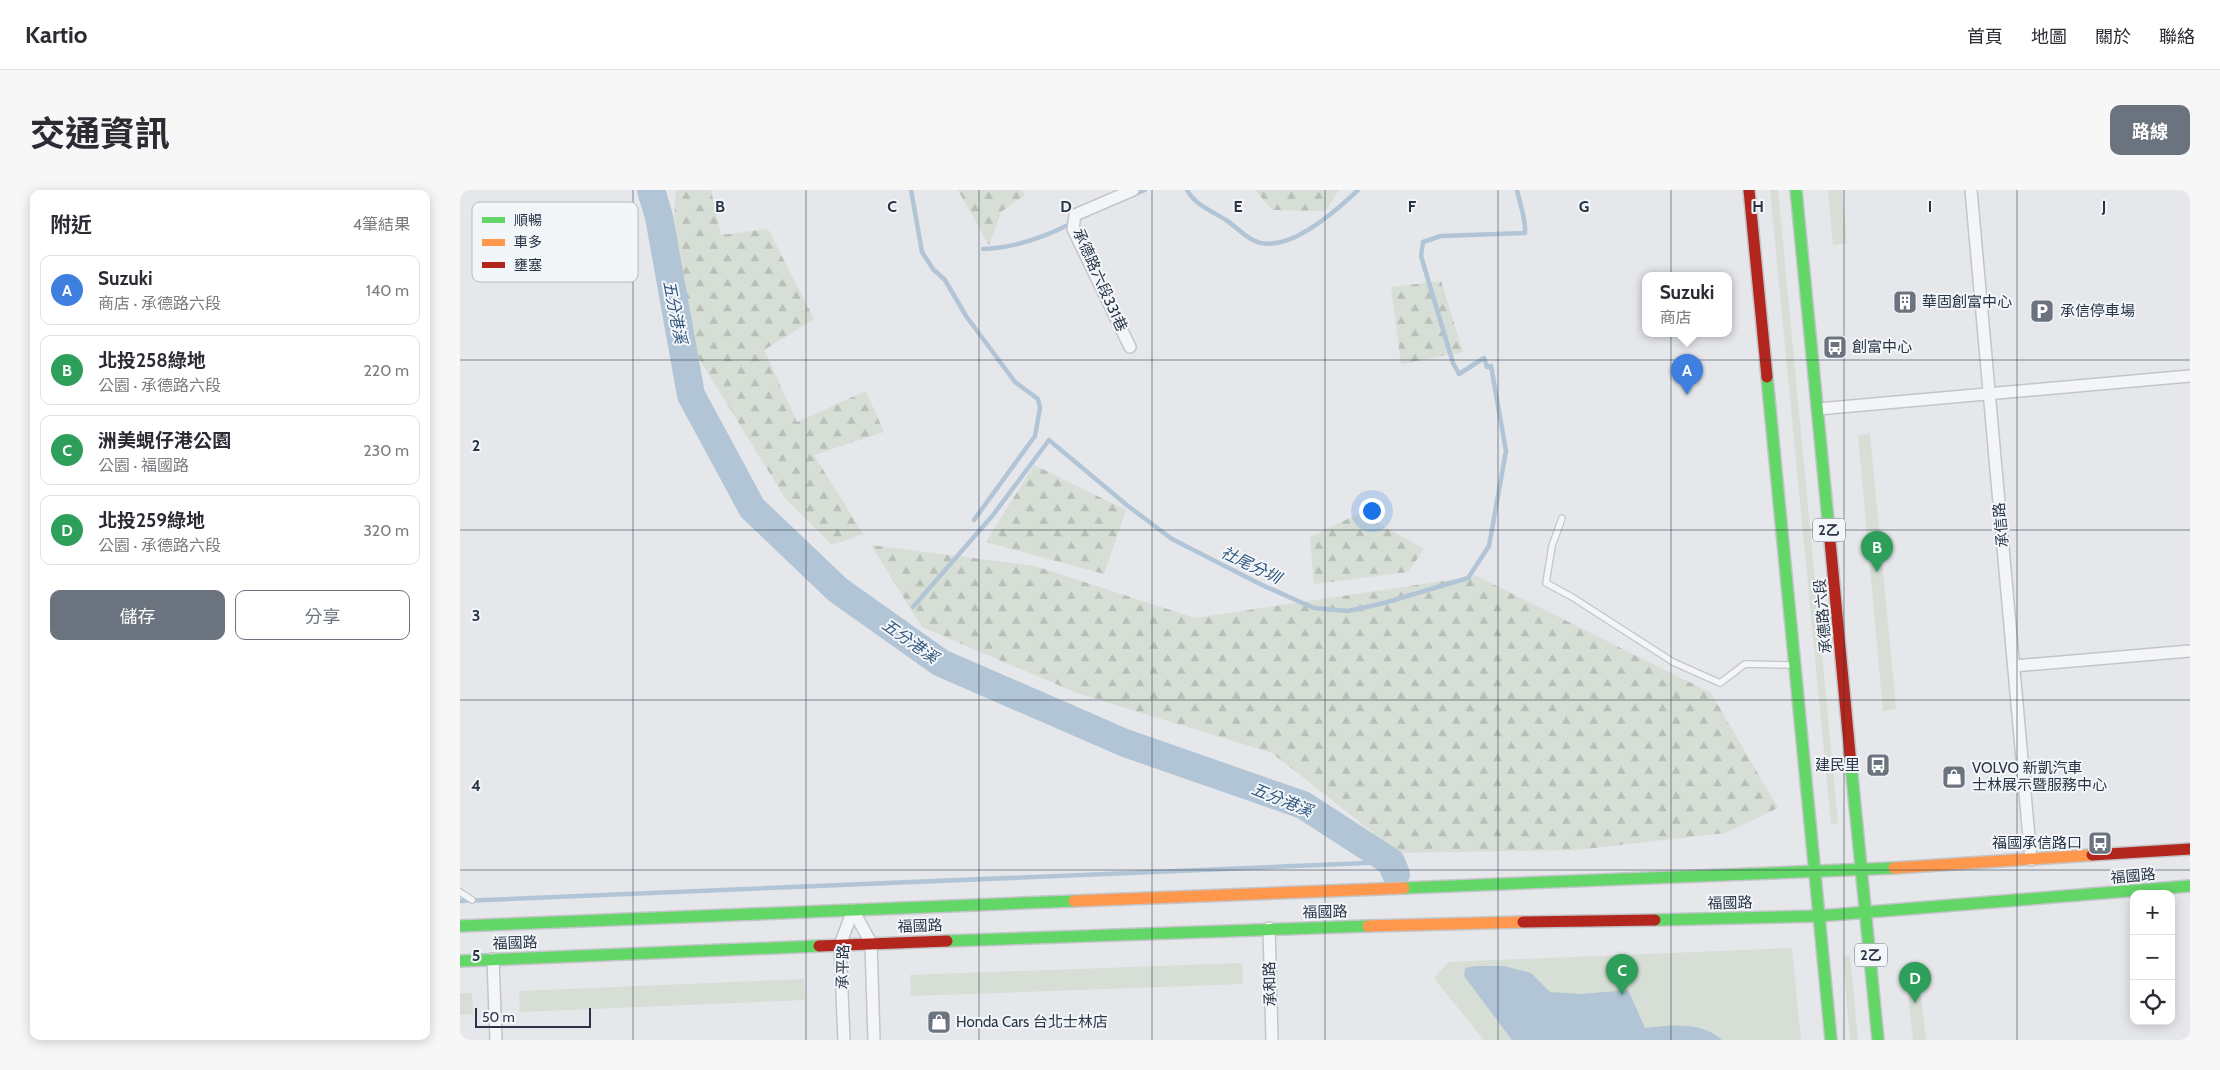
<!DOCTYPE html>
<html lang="zh-TW">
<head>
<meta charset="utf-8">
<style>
	:root { --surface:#fff; --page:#f7f7f7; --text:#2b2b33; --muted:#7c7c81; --line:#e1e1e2; --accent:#6b737f }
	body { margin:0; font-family:Cabin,"Noto Sans TC",sans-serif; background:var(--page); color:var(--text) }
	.controls { position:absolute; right:15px; bottom:15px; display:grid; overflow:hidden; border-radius:10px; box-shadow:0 2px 12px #0003 }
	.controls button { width:45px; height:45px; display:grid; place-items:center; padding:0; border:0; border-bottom:1px solid var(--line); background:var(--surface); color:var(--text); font:25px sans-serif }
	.scale { position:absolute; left:15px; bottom:12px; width:116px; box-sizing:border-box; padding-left:5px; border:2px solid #293546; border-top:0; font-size:14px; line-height:18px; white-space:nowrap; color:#293546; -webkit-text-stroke:4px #f3f6f9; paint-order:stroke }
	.you { position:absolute; left:911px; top:320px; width:18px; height:18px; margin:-12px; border:4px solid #fff; border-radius:50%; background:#1a73e8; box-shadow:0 0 0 8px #1a73e833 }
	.badge { display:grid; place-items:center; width:32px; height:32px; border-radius:50%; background:var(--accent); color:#fff; font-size:16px; font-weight:700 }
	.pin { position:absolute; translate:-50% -41px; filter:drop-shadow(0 1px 2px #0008) }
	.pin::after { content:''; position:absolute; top:26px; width:18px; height:15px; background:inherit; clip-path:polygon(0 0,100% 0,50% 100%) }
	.popup { position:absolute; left:1182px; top:82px; width:90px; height:65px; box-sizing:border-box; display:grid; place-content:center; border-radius:10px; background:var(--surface); filter:drop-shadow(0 1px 4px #0005); font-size:16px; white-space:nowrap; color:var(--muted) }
	.popup b { font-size:19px; color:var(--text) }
	.popup::after { content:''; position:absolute; left:50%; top:100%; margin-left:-10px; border:10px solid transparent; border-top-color:var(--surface) }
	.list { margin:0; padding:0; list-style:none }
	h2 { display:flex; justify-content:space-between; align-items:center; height:65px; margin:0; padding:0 20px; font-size:21px }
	h2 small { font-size:16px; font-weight:400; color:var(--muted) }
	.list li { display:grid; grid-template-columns:32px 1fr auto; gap:15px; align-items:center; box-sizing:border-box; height:70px; margin:0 10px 10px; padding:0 10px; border:1px solid var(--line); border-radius:10px }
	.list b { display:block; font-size:19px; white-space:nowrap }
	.list p { margin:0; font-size:16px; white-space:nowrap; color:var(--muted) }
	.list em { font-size:16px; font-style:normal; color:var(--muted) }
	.actions { display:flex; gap:10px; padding:15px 20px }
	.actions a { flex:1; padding:11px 0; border:1px solid var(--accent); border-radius:10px; text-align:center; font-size:18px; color:var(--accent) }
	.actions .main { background:var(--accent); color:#fff }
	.icon { flex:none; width:28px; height:28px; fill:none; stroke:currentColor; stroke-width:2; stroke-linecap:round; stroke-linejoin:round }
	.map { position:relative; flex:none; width:1730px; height:850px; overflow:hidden; border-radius:10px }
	header { display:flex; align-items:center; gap:30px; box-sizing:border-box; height:70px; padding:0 25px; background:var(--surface); border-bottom:1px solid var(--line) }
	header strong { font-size:24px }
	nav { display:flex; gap:28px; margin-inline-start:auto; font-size:18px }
	.intro { display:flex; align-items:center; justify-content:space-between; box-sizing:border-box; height:120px; padding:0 30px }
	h1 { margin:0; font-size:35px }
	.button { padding:12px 22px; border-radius:10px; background:var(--accent); color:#fff; font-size:18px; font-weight:700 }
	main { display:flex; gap:30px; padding:0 30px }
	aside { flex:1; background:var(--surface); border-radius:10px; box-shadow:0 2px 12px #0003 }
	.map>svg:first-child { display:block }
</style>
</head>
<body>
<header>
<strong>Kartio</strong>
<nav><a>首頁</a><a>地圖</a><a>關於</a><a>聯絡</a></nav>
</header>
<div class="intro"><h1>交通資訊</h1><a class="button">路線</a></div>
<main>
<aside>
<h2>附近<small>4筆結果</small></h2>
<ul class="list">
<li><span class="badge" style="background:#3f7fe0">A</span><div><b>Suzuki</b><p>商店 · 承德路六段</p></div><em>140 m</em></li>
<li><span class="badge" style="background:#2e9e5b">B</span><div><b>北投258綠地</b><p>公園 · 承德路六段</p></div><em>220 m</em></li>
<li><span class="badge" style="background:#2e9e5b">C</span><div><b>洲美蜆仔港公園</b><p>公園 · 福國路</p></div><em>230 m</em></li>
<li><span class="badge" style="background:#2e9e5b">D</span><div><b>北投259綠地</b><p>公園 · 承德路六段</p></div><em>320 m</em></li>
</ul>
<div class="actions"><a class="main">儲存</a><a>分享</a></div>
</aside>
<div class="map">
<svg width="1730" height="850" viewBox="0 0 1730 850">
	<defs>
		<pattern id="forest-firs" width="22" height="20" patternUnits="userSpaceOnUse" patternTransform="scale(1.25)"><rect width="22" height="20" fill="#d6ded5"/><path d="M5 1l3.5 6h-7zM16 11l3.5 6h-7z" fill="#b8bfb8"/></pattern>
	</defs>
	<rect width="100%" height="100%" fill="#e5e7ea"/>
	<!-- green -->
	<g fill="#d6ded5">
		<polygon points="1310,0 1318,0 1378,633 1371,634"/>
		<polygon points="1368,0 1382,0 1387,53 1373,55"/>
		<polygon points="1410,244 1436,519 1423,521 1398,245"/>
		<polygon points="1332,758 1341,850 1024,850 974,788 989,772"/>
		<polygon points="1390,765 1398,850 1390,850 1383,766"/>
		<polygon points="782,773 783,794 451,806 450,785"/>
		<polygon points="1458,776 1466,850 1453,850 1445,777"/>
		<polygon points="344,789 345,810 60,822 59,801"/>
		<polygon points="0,803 12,803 13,824 0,825"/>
	</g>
	<!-- forest -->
	<g fill="url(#forest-firs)">
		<polygon points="216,0 251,0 261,45 308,39 354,129 304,160 337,232 406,201 424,242 354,265 403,344 372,355 325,308 238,167 212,58"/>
		<polygon points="498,0 562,0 565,5 541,22 529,55"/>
		<polygon points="795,0 879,0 865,21 812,20"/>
		<polygon points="981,91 1003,162 941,174 931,97"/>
		<polygon points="574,275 666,320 644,384 526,352"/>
		<polygon points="900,323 964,359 948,382 854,394 850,347"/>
		<polygon points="411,355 575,376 735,428 1017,386 1251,503 1318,618 1265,643 1116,660 939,663 812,563 617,503 462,437"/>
	</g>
	<!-- water -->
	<path fill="#b2c5d6" d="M1016 776H1044L1071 783 1090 802 1121 804 1168 800 1185 838C1210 835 1242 831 1262 850H1052L1004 786 1005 778Z"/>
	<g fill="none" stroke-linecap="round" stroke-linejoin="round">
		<!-- stream -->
		<g stroke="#b2c5d6" stroke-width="4.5">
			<polyline points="451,0 462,62 473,79 485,90 506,126 555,192 578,209 580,218 575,246 514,330"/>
			<path d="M727 0C735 15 752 21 766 30 775 36 783 45 793 50 825 67 877 20 898 0"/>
			<polyline points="673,5 685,0"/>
			<path d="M523 59C554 58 585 47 612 33"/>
			<path d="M453 417 533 325 589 250 668 316 712 349 802 395 854 418 888 421 924 413 1008 388 1029 356 1046 261 1031 176 1027 177 1024 168 999 184 993 173 961 66 963 52 981 46 1065 43C1066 28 1060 15 1057 0"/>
			<polyline points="0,711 931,672"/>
		</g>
		<!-- river -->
		<polyline stroke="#b2c5d6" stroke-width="28" points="191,0 199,27 231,205 292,318 378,400 481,473 665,553 843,615 931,672 936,684"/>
		<!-- lane casing -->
		<g stroke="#c3c5c8" stroke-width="8">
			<g id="lane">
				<polyline points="1102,328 1092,356 1086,393 1112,407 1213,472 1260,493 1285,474 1333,475"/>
				<polyline points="0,702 12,710"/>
			</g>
		</g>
		<!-- street casing -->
		<g stroke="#c3c5c8" stroke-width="14">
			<g id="street">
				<polyline points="1511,0 1571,670"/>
				<polyline points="670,157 613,39 615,25 673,0"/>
				<polyline points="1358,219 1730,186"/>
				<polyline points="1554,476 1730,461"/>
				<polyline points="393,720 411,753 414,850"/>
				<polyline points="809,738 812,850"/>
				<polyline points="33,769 36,850"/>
				<polyline points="384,850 380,755 393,720"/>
			</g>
		</g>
		<!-- fast casing -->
		<g stroke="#c3c5c8" stroke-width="14">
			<g id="fast">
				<polyline points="1336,0 1369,340"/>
				<polyline points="1307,187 1371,850"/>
				<polyline points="1391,575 1418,850"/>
				<polyline points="944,698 1434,678"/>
				<polyline points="1195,730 1359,726 1730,696"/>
				<polyline points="0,736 614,711"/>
				<polyline points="487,751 908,736"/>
				<polyline points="0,771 359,756"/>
			</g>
		</g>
		<!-- slow casing -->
		<g stroke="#c3c5c8" stroke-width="14">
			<g id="slow">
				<polyline points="1434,678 1632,665"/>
				<polyline points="614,711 944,698"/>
				<polyline points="908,736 1063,732"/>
			</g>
		</g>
		<!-- jam casing -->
		<g stroke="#c3c5c8" stroke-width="14">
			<g id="jam">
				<polyline points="1289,0 1307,187"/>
				<polyline points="1369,340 1391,575"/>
				<polyline points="1632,665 1730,659"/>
				<polyline points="1063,732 1195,730"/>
				<polyline points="359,756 487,751"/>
			</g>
		</g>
		<!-- lane -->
		<use href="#lane" stroke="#f4f5f7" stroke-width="5.5"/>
		<!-- street -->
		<use href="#street" stroke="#f4f5f7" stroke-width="11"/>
		<!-- fast -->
		<use href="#fast" stroke="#63d668" stroke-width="11"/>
		<!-- slow -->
		<use href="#slow" stroke="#ff974d" stroke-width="11"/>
		<!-- jam -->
		<use href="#jam" stroke="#b3261e" stroke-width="11"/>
	</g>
	<!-- grid -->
	<path fill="none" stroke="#293546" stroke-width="1" stroke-opacity="0.55" d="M173 0V850M346 0V850M519 0V850M692 0V850M865 0V850M1038 0V850M1211 0V850M1384 0V850M1557 0V850M0 170H1730M0 340H1730M0 510H1730M0 680H1730"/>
	<!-- icons -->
	<defs>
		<g id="building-square" transform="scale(1.25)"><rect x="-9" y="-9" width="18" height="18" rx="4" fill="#6b737f" stroke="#f3f6f9"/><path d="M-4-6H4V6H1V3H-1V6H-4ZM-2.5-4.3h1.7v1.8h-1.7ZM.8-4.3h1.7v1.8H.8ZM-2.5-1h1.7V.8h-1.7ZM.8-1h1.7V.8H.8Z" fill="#fff"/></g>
		<g id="parking-square" transform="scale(1.25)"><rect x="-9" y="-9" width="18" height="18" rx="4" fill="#6b737f" stroke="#f3f6f9"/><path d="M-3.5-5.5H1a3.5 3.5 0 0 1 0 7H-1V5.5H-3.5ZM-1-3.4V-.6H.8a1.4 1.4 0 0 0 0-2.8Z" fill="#fff"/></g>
		<g id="bus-square" transform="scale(1.25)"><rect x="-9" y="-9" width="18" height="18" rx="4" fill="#6b737f" stroke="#f3f6f9"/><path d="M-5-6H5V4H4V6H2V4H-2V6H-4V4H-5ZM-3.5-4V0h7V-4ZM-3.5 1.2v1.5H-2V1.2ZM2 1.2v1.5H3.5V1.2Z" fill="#fff"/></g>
		<g id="shop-square" transform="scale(1.25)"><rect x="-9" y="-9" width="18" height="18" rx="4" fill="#6b737f" stroke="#f3f6f9"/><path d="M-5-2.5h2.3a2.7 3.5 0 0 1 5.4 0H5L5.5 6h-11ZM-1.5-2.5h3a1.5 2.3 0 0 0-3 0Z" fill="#fff"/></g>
	</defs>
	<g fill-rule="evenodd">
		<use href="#building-square" x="1445" y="112"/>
		<use href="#parking-square" x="1582" y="121"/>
		<use href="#bus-square" x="1375" y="157"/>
		<use href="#bus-square" x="1418" y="575"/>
		<use href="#shop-square" x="1494" y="587"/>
		<use href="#bus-square" x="1640" y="653"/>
		<use href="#shop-square" x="479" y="832"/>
	</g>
	<g text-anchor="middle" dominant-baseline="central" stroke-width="4" stroke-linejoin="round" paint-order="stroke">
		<!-- shield labels -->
		<g fill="#f3f6f9" stroke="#666f7c" stroke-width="1">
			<rect x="1353" y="328.5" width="32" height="23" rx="4"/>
			<rect x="1395" y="753.5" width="32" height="23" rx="4"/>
		</g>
		<g font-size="14" font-weight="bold" fill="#293546">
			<text x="1369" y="340">2乙</text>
			<text x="1411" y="765">2乙</text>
		</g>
		<!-- street labels -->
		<g font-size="15" fill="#293546" stroke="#f3f6f9">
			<text transform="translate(640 90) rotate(66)">承德路六段331巷</text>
			<text transform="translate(1541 335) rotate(-95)">承信路</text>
			<text transform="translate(1363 426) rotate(-95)">承德路六段</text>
			<text transform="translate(1673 686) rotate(-5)">福國路</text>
			<text transform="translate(1270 713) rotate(-1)">福國路</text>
			<text transform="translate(865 722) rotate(-1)">福國路</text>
			<text transform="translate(460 736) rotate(-2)">福國路</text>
			<text transform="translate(55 753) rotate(-2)">福國路</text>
			<text transform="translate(383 777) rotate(-89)">承平路</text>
			<text transform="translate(810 794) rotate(-92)">承和路</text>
		</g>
		<!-- poi labels -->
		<g font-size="15" fill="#293546" stroke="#f3f6f9" text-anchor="start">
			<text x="1462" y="112">華固創富中心</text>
			<text x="1600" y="121">承信停車場</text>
			<text x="1392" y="157">創富中心</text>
			<text x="1400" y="575" text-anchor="end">建民里</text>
			<text x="1512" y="578">VOLVO 新凱汽車<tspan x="1512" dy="17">士林展示暨服務中心</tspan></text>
			<text x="1622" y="653" text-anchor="end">福國承信路口</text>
			<text x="496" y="832">Honda Cars 台北士林店</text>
		</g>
		<!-- water labels -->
		<g font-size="16" font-style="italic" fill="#30567e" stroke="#f3f6f9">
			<text transform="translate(215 122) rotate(79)">五分港溪</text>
			<text transform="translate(791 375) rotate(26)">社尾分圳</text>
			<text transform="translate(450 451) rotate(35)">五分港溪</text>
			<text transform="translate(822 610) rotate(22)">五分港溪</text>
		</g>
	</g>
	<!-- legend -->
	<rect x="12" y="12" width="166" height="80" rx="8" fill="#f3f6f9" stroke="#b6bcc3" stroke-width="1"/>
	<rect x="22" y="27" width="23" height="6" fill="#63d668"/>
	<rect x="22" y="49" width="23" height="7" fill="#ff974d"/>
	<rect x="22" y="72" width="23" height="6" fill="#b3261e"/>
	<g font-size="14" fill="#293546">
		<text x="54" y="35">順暢</text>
		<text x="54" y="57">車多</text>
		<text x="54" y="80">壅塞</text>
	</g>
	<g font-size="16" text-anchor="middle" font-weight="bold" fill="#293546" stroke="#f3f6f9" stroke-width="4" stroke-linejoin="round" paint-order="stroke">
		<text x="260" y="22">B</text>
		<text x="432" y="22">C</text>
		<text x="606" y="22">D</text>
		<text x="778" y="22">E</text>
		<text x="952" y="22">F</text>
		<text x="1124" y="22">G</text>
		<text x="1298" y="22">H</text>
		<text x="1470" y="22">I</text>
		<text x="1644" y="22">J</text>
		<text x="16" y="261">2</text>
		<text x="16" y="431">3</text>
		<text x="16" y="601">4</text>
		<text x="16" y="771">5</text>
	</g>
</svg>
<div class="controls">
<button>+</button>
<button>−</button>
<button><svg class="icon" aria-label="locate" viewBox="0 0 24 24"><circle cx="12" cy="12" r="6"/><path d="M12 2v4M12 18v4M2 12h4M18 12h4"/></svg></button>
</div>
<div class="scale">50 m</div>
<div class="you"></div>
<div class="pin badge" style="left:1227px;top:205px;background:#3f7fe0">A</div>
<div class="popup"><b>Suzuki</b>商店</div>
<div class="pin badge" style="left:1417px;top:382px;background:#2e9e5b">B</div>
<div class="pin badge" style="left:1162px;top:805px;background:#2e9e5b">C</div>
<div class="pin badge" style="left:1455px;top:813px;background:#2e9e5b">D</div>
</div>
</main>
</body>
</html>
